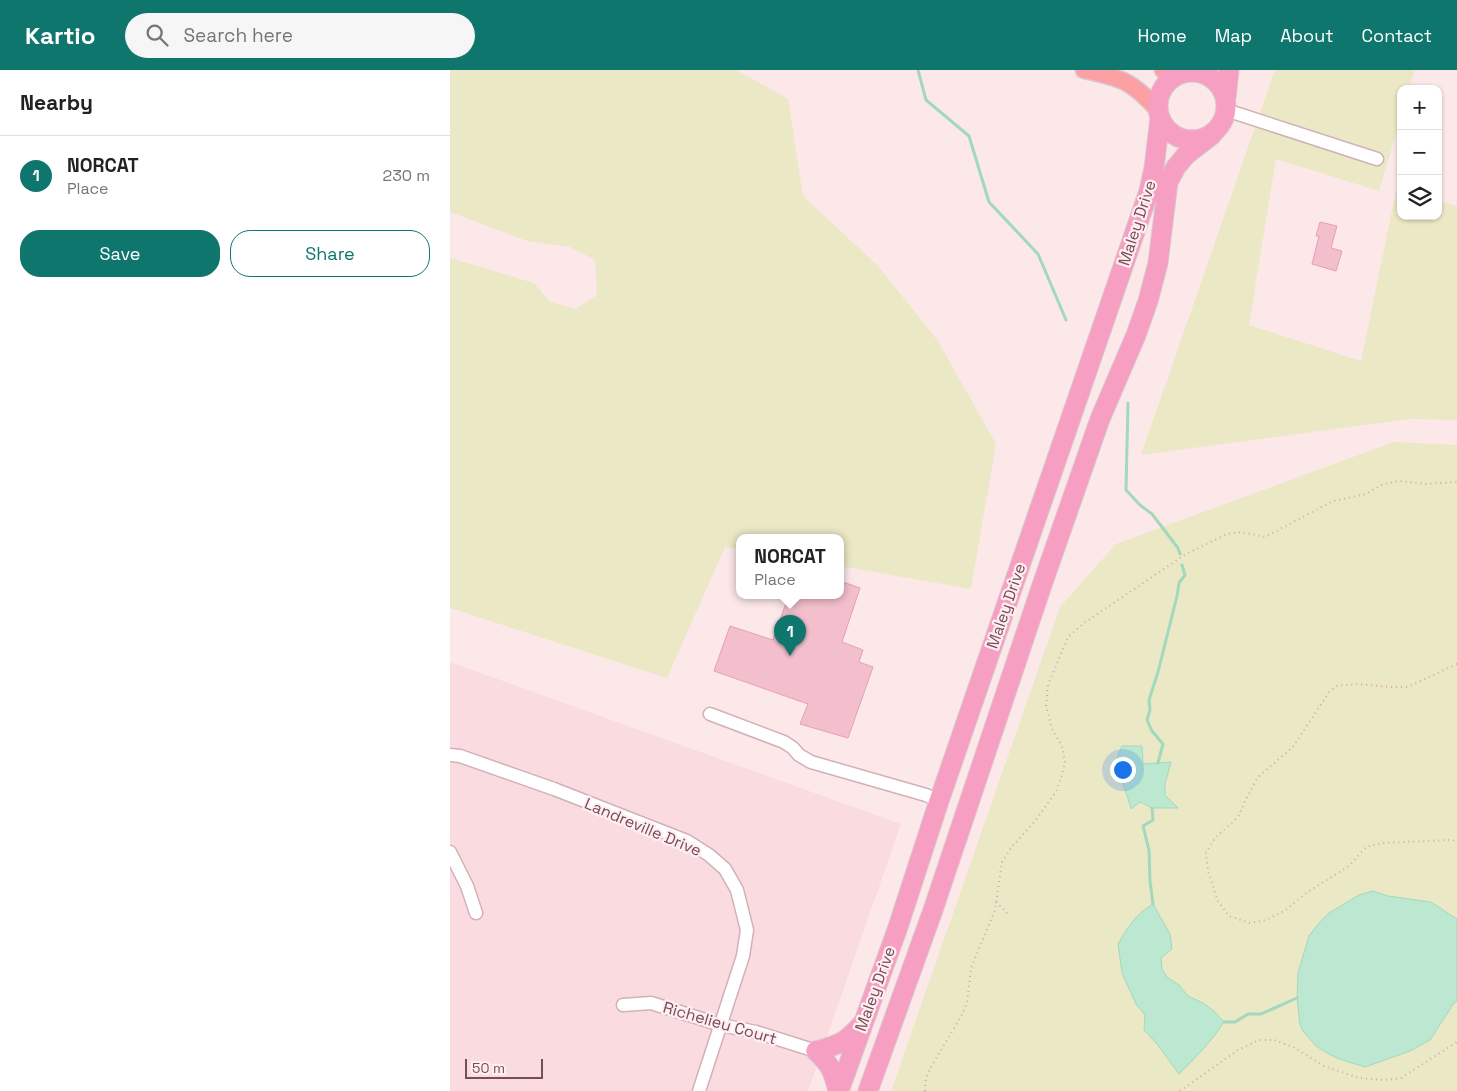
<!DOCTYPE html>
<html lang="en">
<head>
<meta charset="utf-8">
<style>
	:root { --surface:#fff; --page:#f6f6f6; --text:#222; --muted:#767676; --line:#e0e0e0; --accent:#0f766e }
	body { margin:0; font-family:"Space Grotesk",sans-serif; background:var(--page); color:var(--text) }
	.controls { position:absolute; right:15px; top:15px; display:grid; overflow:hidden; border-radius:10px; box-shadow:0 1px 4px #0004 }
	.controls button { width:45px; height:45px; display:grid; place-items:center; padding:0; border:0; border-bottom:1px solid var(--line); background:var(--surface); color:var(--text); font:25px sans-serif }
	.scale { position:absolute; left:15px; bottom:12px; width:78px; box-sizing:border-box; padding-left:5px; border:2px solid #784b59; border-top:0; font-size:14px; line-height:18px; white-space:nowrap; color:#784b59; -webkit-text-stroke:4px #ffeff0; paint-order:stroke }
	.you { position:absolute; left:672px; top:699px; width:18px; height:18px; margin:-12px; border:4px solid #fff; border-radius:50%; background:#1a73e8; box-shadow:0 0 0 8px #1a73e833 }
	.badge { display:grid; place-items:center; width:32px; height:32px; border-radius:50%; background:var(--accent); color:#fff; font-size:16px; font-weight:700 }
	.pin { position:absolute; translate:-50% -41px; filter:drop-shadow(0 1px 2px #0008) }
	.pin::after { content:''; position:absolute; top:26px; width:18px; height:15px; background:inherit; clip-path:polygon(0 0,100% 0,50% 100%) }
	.popup { position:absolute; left:286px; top:464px; width:108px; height:65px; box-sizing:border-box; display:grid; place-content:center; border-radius:10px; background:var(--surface); filter:drop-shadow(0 1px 4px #0005); font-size:16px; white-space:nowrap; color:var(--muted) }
	.popup b { font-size:19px; color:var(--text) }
	.popup::after { content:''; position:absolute; left:50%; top:100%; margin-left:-10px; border:10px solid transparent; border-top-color:var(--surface) }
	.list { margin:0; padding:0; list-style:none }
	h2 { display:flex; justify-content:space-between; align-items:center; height:65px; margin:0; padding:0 20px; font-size:21px }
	h2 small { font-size:16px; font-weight:400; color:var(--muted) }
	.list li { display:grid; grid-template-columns:32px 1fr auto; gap:15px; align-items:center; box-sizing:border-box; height:80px; padding:0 20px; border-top:1px solid var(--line) }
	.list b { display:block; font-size:19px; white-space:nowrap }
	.list p { margin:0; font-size:16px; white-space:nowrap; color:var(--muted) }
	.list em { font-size:16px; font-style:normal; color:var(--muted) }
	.actions { display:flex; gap:10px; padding:15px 20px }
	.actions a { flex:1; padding:11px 0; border:1px solid var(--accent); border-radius:20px; text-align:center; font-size:18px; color:var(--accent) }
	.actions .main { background:var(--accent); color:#fff }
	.icon { flex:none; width:28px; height:28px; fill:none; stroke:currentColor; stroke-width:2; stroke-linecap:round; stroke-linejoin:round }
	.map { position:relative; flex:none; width:1007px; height:1021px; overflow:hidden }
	header { display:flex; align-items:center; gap:30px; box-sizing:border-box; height:70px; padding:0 25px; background:var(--accent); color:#fff }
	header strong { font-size:24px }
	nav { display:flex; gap:28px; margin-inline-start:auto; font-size:18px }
	.search { width:350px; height:45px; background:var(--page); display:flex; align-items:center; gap:12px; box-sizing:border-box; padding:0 18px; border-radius:28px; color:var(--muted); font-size:19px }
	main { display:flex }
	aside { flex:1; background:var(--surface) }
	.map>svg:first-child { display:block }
</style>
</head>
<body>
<header>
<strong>Kartio</strong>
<div class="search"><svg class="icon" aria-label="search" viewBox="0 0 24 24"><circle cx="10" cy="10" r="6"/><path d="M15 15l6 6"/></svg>Search here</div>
<nav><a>Home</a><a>Map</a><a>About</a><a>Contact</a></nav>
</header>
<main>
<aside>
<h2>Nearby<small></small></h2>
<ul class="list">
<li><span class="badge">1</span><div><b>NORCAT</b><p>Place</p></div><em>230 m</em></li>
</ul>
<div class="actions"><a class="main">Save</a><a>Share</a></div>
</aside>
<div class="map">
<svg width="1007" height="1021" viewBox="0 0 1007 1021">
	<rect width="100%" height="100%" fill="#fde8e9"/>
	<!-- residential -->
	<polygon fill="#fadce0" points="0,592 451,754 358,1021 0,1021"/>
	<!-- green -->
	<g fill="#ebe8c6">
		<polygon points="0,0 286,0 338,29 353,126 427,195 488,271 546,374 521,519 390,496 390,467 290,467 290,479 275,477 217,608 0,538 0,188 84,213 100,232 125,239 147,225 145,190 120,177 77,171 0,142"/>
		<polygon points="825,0 965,0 959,19 951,19 951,48 929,121 826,89 799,255 911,291 946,121 951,122 951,146 988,146 988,131 1007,136 1007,350 959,349 691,385"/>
		<polygon points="944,372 1007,375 1007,1021 441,1021 610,537 666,474"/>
	</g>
	<!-- water -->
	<g fill="#bce7d0" stroke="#a2d9bd">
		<path d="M672 676H692L693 694 721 692 715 714V725L728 738H702L690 732 681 739C679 732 677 725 675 719 668 699 662 698 672 676Z"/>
		<polygon points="923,821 938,826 981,832 1007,849 1007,931 1004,933 980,970 960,981 915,997 889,989 877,983 866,976 853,961 850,954 847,928 848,903 859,866 869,853 879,843 909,825"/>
		<path d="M703 834 720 864 722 879 711 888 712 899 717 907 729 915 738 926 753 933 764 941 774 952C762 971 745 988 729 1004L707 974 694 960 695 945 686 934 672 903 668 874C677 858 686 844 703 834Z"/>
	</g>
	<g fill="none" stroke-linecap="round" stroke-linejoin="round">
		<!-- stream -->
		<g stroke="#a2d9bd" stroke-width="3">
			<polyline points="468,0 476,30 519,66 539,132 588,184 616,250"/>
			<polyline points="678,333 676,420 690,435 702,444 728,478 730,484"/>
			<polyline points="708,693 713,674 702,661 697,650 700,640 699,630 708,602 727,526 729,513 735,505 732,495"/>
			<polyline points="702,738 703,750 693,756 699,780 700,811 703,834"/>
			<polyline points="774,952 785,952 798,944 811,944 847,928"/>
		</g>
	</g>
	<!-- building -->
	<g fill="#f3bfcd" stroke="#e69fb4">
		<polygon points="870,152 887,156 881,178 892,181 886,201 862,194 869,166 866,166"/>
		<polygon points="390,511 410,518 392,572 413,580 409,592 423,597 398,668 350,654 358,634 264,601 280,556 323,570 339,525 390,525"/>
	</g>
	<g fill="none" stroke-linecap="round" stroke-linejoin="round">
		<!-- minor casing -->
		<g stroke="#d2b0b7" stroke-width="15">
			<g id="minor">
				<polyline points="776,40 927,89"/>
				<polyline points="260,644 334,672 343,678 349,685 361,692 476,725 489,731"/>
				<polyline points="0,685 10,686 104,719 237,771 259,785 275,799 287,820 297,860 293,886 249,1021"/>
				<polyline points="0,782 17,816 26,843"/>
				<polyline points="173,935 201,933 271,955 306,962 366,981"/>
			</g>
		</g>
		<!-- major casing -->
		<g stroke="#d6c9cd" stroke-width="19">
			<g id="major">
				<path d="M634 0C672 8 682 11 708 40"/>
				<polyline points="713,0 732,4"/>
			</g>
		</g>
		<!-- highway casing -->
		<g stroke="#d6c9cd" stroke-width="21">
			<g id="highway">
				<circle cx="742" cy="36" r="34"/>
				<polyline points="776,28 779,0"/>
				<path d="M366 981C388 975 395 973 411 955"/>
				<path d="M366 981C381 995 383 1001 388 1021"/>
				<polyline points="389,1021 448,857 489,731 699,121 704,98 710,48"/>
				<polyline points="418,1021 483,840 591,518 650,349 686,265 698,231 708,193 718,112 726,97 736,85 762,65"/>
			</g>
		</g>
		<!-- path -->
		<g stroke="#d8a2b1" stroke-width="2" stroke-dasharray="1 4" stroke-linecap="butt">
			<polyline points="1007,594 958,617 941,617 907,614 887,616 879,622 843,677 808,707 796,729 788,747 765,768 756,783 758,801 768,831 779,846 800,853 816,850 836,840 856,823 899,796 916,777 933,773 1000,770 1007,771"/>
			<polyline points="546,832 560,846"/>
			<polyline points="475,1021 475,1013 478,1002 513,943 517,933 521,898 545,840 552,792 561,778 585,751 606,722 611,708 615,692 612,676 602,659 596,635 598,615 618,567 634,553 736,484 777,464 791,462 815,467 883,431 916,424 933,414 950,411 975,414 1007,412"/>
			<polyline points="730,1021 788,980 809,970 824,970 843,977 874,996 909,1008 934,1010 951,1008 1007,972"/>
		</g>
		<!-- minor -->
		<use href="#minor" stroke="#fff" stroke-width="12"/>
		<!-- major -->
		<use href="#major" stroke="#fca0a4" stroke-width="16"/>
		<!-- highway -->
		<use href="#highway" stroke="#f79fc3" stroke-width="19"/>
	</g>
	<g text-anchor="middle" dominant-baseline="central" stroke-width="4.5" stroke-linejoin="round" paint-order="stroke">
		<!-- street labels -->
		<g font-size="16" fill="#784b59" stroke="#ffeff0">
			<text transform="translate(687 153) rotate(-72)">Maley Drive</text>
			<text transform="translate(556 536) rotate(-71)">Maley Drive</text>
			<text transform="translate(193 757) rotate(23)">Landreville Drive</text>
			<text transform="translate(425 919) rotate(-70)">Maley Drive</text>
			<text transform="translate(270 953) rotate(16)">Richelieu Court</text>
		</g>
	</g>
</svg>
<div class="controls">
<button>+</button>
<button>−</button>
<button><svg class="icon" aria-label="layers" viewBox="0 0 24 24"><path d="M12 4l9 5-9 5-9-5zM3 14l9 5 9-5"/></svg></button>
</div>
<div class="scale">50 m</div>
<div class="you"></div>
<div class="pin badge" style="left:340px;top:586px">1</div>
<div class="popup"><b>NORCAT</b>Place</div>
</div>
</main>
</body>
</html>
